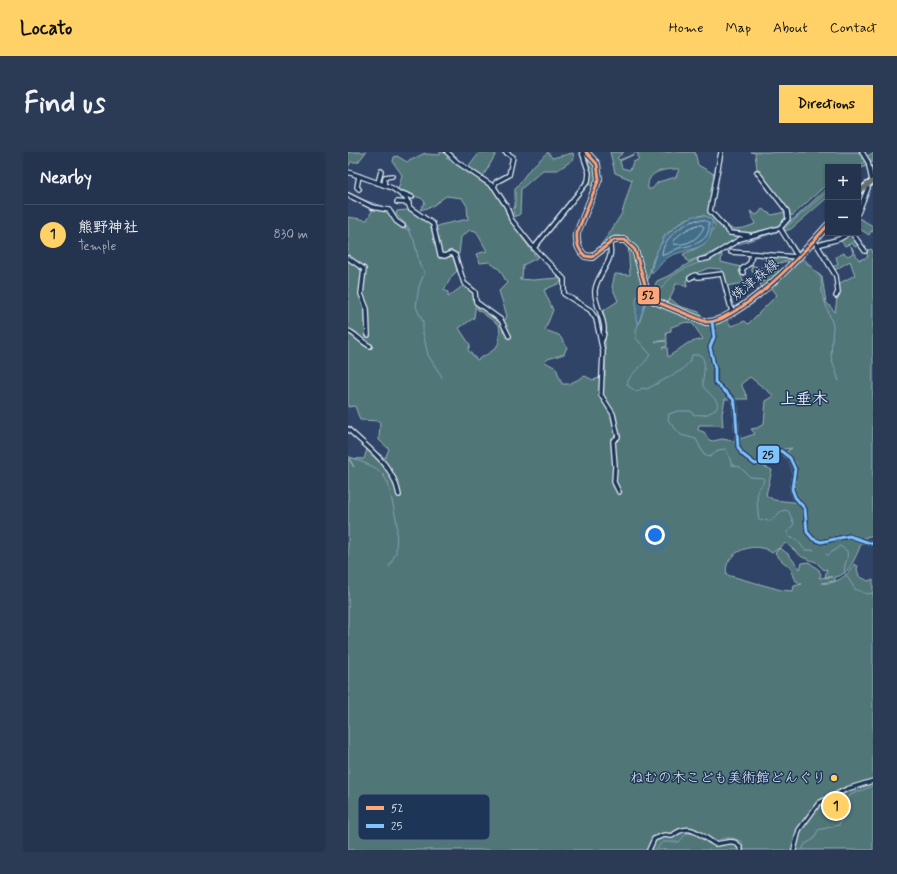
<!DOCTYPE html>
<html lang="en">
<head>
<meta charset="utf-8">
<style>
	:root { --surface:#24334e; --page:#2c3b55; --text:#f1f3f6; --muted:#a3aab6; --line:#414e66; --accent:#ffd166 }
	body { margin:0; font-family:Mynerve,"Klee One",sans-serif; background:var(--page); color:var(--text) }
	.controls { position:absolute; right:12px; top:12px; display:grid; overflow:hidden; border-radius:0px; box-shadow:0 1px 3px #0004 }
	.controls button { width:36px; height:36px; display:grid; place-items:center; padding:0; border:0; border-bottom:1px solid var(--line); background:var(--surface); color:var(--text); font:20px sans-serif }
	.you { position:absolute; left:307px; top:383px; width:14px; height:14px; margin:-10px; border:3px solid #fff; border-radius:50%; background:#1a73e8; box-shadow:0 0 0 6px #1a73e833 }
	.badge { display:grid; place-items:center; width:26px; height:26px; border-radius:50%; background:var(--accent); color:#111; font-size:13px; font-weight:700 }
	.pin { position:absolute; translate:-50% -50%; border:2px solid #fff; box-shadow:0 1px 4px #0006 }
	.list { margin:0; padding:0; list-style:none }
	h2 { display:flex; justify-content:space-between; align-items:center; height:52px; margin:0; padding:0 16px; font-size:17px }
	h2 small { font-size:13px; font-weight:400; color:var(--muted) }
	.list li { display:grid; grid-template-columns:26px 1fr auto; gap:12px; align-items:center; box-sizing:border-box; height:60px; padding:0 16px; border-top:1px solid var(--line) }
	.list b { display:block; font-size:15px; white-space:nowrap }
	.list p { margin:0; font-size:13px; white-space:nowrap; color:var(--muted) }
	.list em { font-size:13px; font-style:normal; color:var(--muted) }
	.map { position:relative; flex:none; width:525px; height:698px; overflow:hidden; border-radius:0px }
	header { display:flex; align-items:center; gap:24px; box-sizing:border-box; height:56px; padding:0 20px; background:var(--accent); color:#111 }
	header strong { font-size:19px }
	nav { display:flex; gap:22px; margin-inline-start:auto; font-size:14px }
	.intro { display:flex; align-items:center; justify-content:space-between; box-sizing:border-box; height:96px; padding:0 24px }
	h1 { margin:0; font-size:28px }
	.button { padding:10px 18px; border-radius:0px; background:var(--accent); color:#111; font-size:14px; font-weight:700 }
	main { display:flex; gap:24px; padding:0 24px }
	aside { flex:1; background:var(--surface); border-radius:0px; box-shadow:0 1px 3px #0004 }
	.map>svg:first-child { display:block }
</style>
</head>
<body>
<header>
<strong>Locato</strong>
<nav><a>Home</a><a>Map</a><a>About</a><a>Contact</a></nav>
</header>
<div class="intro"><h1>Find us</h1><a class="button">Directions</a></div>
<main>
<aside>
<h2>Nearby<small></small></h2>
<ul class="list">
<li><span class="badge">1</span><div><b>熊野神社</b><p>Temple</p></div><em>830 m</em></li>
</ul>
</aside>
<div class="map">
<svg width="525" height="698" viewBox="0 0 525 698">
	<rect width="100%" height="100%" fill="#304468"/>
	<filter id="ink" filterUnits="userSpaceOnUse"><feTurbulence type="fractalNoise" baseFrequency=".025" numOctaves="2"/><feDisplacementMap in="SourceGraphic" scale="8" xChannelSelector="R" yChannelSelector="G"/><feConvolveMatrix kernelMatrix="1 2 1 2 8 2 1 2 1" color-interpolation-filters="sRGB"/></filter>
	<g filter="url(#ink)">
		<!-- green -->
		<g fill="#517678" stroke="#9cb4b8" fill-rule="evenodd">
			<polygon points="0,0 18,0 10,10 3,10 0,15"/>
			<path d="M92 0H102L109 5 98 6 119 17 132 0H149L133 28C153 34 159 62 169 78 175 88 183 97 189 106L175 113 174 126 171 127 185 128 210 126 213 128 212 131 196 138 205 158 197 178 211 183 219 195 216 202 200 207 197 210 208 216 214 232H221L237 224 245 228 257 224V175L255 159 270 149 264 135 267 122 282 123 280 90 273 84H266L255 96 246 102 261 82 274 61 284 28 267 21 262 0H276L269 6 271 8 287 2 272 9 274 16 282 18 285 10 290 8V2L287 0H347L350 13 366 22 367 28 361 60C372 74 377 80 395 84L363 101 340 110 335 102C356 94 356 93 367 74L363 67 355 63 337 67 317 83 305 108 299 131 307 151 358 172 379 167 383 174 397 169 400 172 429 143 424 136 453 106 474 125 478 150 487 160C489 149 489 141 492 131L507 123 502 109 487 118 485 115 490 112 488 105 496 101 500 104 505 101 503 94 511 108 520 105 518 99 523 97 525 99V383L515 386C511 398 502 424 487 425V429L473 431C487 433 500 424 506 412L510 414 509 417 511 424 520 429 525 427V698H0V306L6 315 1 306 16 307 20 294 37 306 41 297 31 288 32 269 12 268 7 254 0 255V65L19 68 25 57 41 59 47 70 60 78H62C58 71 52 68 48 62L49 59 60 58 82 71 91 107 105 104 109 119 104 124 96 138 100 140V145L116 133 124 137 128 150 126 166 111 176 122 193 120 198 129 208C148 197 154 196 151 173L129 157V155L157 168 159 164 151 139 159 131 152 118 141 110 132 111 128 102 139 99 128 79 122 78 113 85 111 102 102 100 94 102 87 76 92 73 120 67 119 54 114 46 98 44 83 55 72 58 77 50 73 46 66 44 61 48 50 38 54 23 45 10 46 5 49 4 59 10 77 1V2L92 3ZM331 17 328 25 310 30 304 37H300C298 19 316 17 331 17ZM338 170 345 172 355 187 340 191 320 205 319 195 314 196 319 194V189L307 190 319 188 318 180 323 179V175ZM402 225 426 244 418 249 416 272 409 276 403 277 407 282 386 289 374 287 365 289 361 288 356 280 350 278 351 273H371L375 275 374 262 377 247H400L393 232ZM444 296 439 299 448 311 447 339 454 351 426 348 418 343 424 318 415 314V306L421 299ZM438 391 454 405 468 410 476 418 479 417 477 425H485L471 426 473 423 471 418 461 410 454 411 452 417 440 402 432 396 427 401 434 409 442 415 448 429 454 432 446 434 445 439 433 438 379 423C374 405 397 392 413 396 417 396 421 399 424 401Z"/>
			<polygon points="200,0 204,6 225,1 226,7 210,18 195,18 173,37 172,62 167,65 165,60 167,53 167,37 181,18"/>
			<path d="M236 0C249 13 252 17 246 35L240 32 242 23Z"/>
			<polygon points="403,0 512,0 516,6 525,1 525,10 510,18 510,15 480,15 480,31 444,64 409,17 407,1"/>
			<polygon points="480,35 480,45 443,77 437,79 434,75 448,65"/>
			<polygon points="414,57 424,63 437,60 438,65 431,72 430,75 400,81 386,80 378,76 362,59 384,77 396,76 407,72 402,59 408,63 411,61"/>
			<polygon points="511,66 525,74 525,80 523,79 521,83 510,76"/>
			<polygon points="502,81 511,93 507,95 504,91 497,94 492,88"/>
			<polygon points="374,102 373,110 393,115 391,119 396,131 379,134 373,117 361,116 348,121 347,127 338,128 339,135 332,132 328,132 321,149 323,147 331,154 351,160 356,167 337,161 307,144 306,135 309,129 320,124 348,107 363,107"/>
			<polygon points="417,105 447,106 441,112 439,109 428,112 431,122 414,138 412,131 416,129 409,129 404,119 403,113 413,116 418,110"/>
		</g>
		<!-- water -->
		<g fill="#436e89" stroke="#85a2b5">
			<path d="M346 64H357L364 68C367 102 338 94 319 106 313 110 310 118 303 121 307 95 321 74 346 64Z"/>
			<polygon points="293,134 298,149 291,172 288,167 288,148"/>
		</g>
		<g fill="none" stroke-linecap="round" stroke-linejoin="round">
			<!-- shore -->
			<g stroke="#a6bdcc" stroke-width="1">
				<path d="M349 68H356L361 71C363 90 345 93 331 96 325 98 320 103 314 103 314 87 335 71 349 68Z"/>
				<path d="M349 73H354L356 75C350 88 338 94 325 92 327 83 341 76 349 73Z"/>
			</g>
			<!-- stream -->
			<g stroke="#85a2b5" stroke-width="1">
				<polyline points="521,8 525,5"/>
				<polyline points="509,15 518,9"/>
				<polyline points="9,46 41,56 45,59 50,68 57,73 66,88 72,114 77,120 71,134 68,155 75,170 75,181 80,203 94,225"/>
				<polyline points="435,78 480,39"/>
				<polyline points="439,83 452,102"/>
				<polyline points="382,95 432,79"/>
				<polyline points="454,104 473,126 474,142 485,173 483,205 491,229"/>
				<path d="M304 145C314 138 319 127 329 121 345 111 361 109 375 99"/>
				<path d="M301 146 298 149 288 179V186L302 202C297 215 281 220 279 233L289 240 294 236 299 237 334 218 342 209 344 203H353C360 212 354 223 355 233 356 240 383 253 361 261 360 262 357 263 355 263 352 263 349 262 346 263L343 259H330L321 262 320 268 333 283 348 287 356 303 362 305 370 298 378 297 384 313 392 315 402 325 416 326C416 332 413 333 410 338 408 342 410 364 411 368L423 369 433 359 438 358 441 360 446 372 439 380 441 385 449 388 457 398H466"/>
				<polyline points="0,304 26,315 34,321 40,331 49,371 48,401 41,415"/>
				<path d="M478 402 480 403 492 394 499 399C501 408 494 414 497 422"/>
				<polyline points="498,423 507,437 519,442 525,441"/>
				<path d="M368 690C377 684 385 685 394 690L396 698"/>
				<polyline points="308,698 314,690 331,690 339,681 347,682 361,692 365,692"/>
				<polyline points="454,698 457,692 466,687 470,678 491,673 502,643 525,634"/>
			</g>
			<!-- minor casing -->
			<g stroke="#e8f1f8" stroke-width="6">
				<g id="minor">
					<polyline points="99,0 109,10 146,35 159,55 163,67 186,96 216,127 216,142 242,158 248,167 255,200 253,243 265,262 270,285 265,289 267,314 266,330 271,340"/>
					<polyline points="373,0 362,59 382,81 401,83"/>
					<polyline points="514,0 520,10 524,29"/>
					<polyline points="0,20 44,36 58,46 62,56 85,72 92,103 97,104 103,101 107,103 116,131 127,140 128,150 153,168 161,184"/>
					<polyline points="409,20 439,59 440,67 432,76 450,105"/>
					<polyline points="11,24 9,35 11,37"/>
					<polyline points="30,31 33,19"/>
					<polyline points="36,33 37,25 44,24"/>
					<polyline points="146,35 148,30 161,23 165,5 157,0"/>
					<polyline points="54,41 64,45"/>
					<polyline points="0,43 24,55 41,58 48,69 55,74"/>
					<polyline points="49,50 61,51"/>
					<polyline points="510,61 520,36 519,32"/>
					<polyline points="504,81 517,99"/>
					<polyline points="466,88 488,124 490,140 488,144"/>
					<path d="M471 93C482 88 491 90 500 81"/>
					<polyline points="186,96 240,29 241,21 234,0"/>
					<polyline points="383,100 450,105"/>
					<polyline points="0,106 16,117 13,142 19,157 20,183"/>
					<polyline points="352,108 361,106 392,87 432,76"/>
					<polyline points="395,121 394,117 402,111 404,102"/>
					<polyline points="342,126 347,123 350,125 374,122 384,160"/>
					<polyline points="364,170 366,185 362,195 367,217 367,230 385,247 387,252 390,295 394,302 407,312 413,311 422,301 428,299 433,299 442,306 447,317 444,337 447,345 457,357 459,380 465,387 473,390 501,384 525,392"/>
					<path d="M0 179C7 181 13 190 22 194"/>
					<path d="M253 190C263 171 245 154 247 138 249 121 268 109 261 91"/>
					<path d="M0 277C21 297 45 312 51 343"/>
					<path d="M301 698 306 687 316 683 324 684C341 669 352 683 367 692 377 692 388 684 393 698"/>
					<polyline points="446,698 451,678 471,651 499,637 525,629"/>
				</g>
			</g>
			<!-- major casing -->
			<g stroke="#e8f1f8" stroke-width="8">
				<g id="major">
					<path d="M238 0 249 12 251 27 229 81C228 91 230 98 237 104L244 105 266 88H277L287 98 300 143 304 148 358 170C368 171 378 164 387 159 424 136 451 105 480 73"/>
					<polyline points="510,40 525,29"/>
				</g>
			</g>
			<!-- minor -->
			<use href="#minor" stroke="#1d3557" stroke-width="3.5"/>
			<!-- major -->
			<use href="#major" stroke="#6b706d" stroke-width="4.5"/>
			<!-- bus-1 casing -->
			<g stroke="#1d3557" stroke-width="6">
				<path id="bus-1" d="M238 0 249 12 251 27 229 81C228 91 230 98 237 104L244 105 266 88H277L287 98 300 143 304 148 358 170C368 171 378 164 387 159 424 136 451 105 480 73"/>
			</g>
			<!-- bus-2 casing -->
			<g stroke="#1d3557" stroke-width="6">
				<polyline id="bus-2" points="364,170 366,185 362,195 367,217 367,230 385,247 387,252 390,295 394,302 407,312 413,311 422,301 428,299 433,299 442,306 447,317 444,337 447,345 457,357 459,380 465,387 473,390 501,384 525,392"/>
			</g>
			<!-- bus-1 -->
			<use href="#bus-1" stroke="#fea67b" stroke-width="3"/>
			<!-- bus-2 -->
			<use href="#bus-2" stroke="#80c4ff" stroke-width="3"/>
		</g>
	</g>
	<!-- markers -->
	<circle fill="#ffd166" stroke="#1d3557" stroke-width="1.5" cx="486" cy="626" r="4"/>
	<g text-anchor="middle" dominant-baseline="central" stroke-width="3" stroke-linejoin="round" paint-order="stroke">
		<!-- street labels -->
		<g font-size="14" fill="#e8f1f8" stroke="#1d3557">
			<text transform="translate(407 128) rotate(-39)">焼津森線</text>
		</g>
		<!-- poi labels -->
		<g font-size="14" fill="#e8f1f8" stroke="#1d3557" text-anchor="end">
			<text x="478" y="626">ねむの木こども美術館どんぐり</text>
		</g>
		<!-- quarter labels -->
		<g font-size="16" font-weight="bold" fill="#e8f1f8" stroke="#1d3557">
			<text x="456" y="247">上垂木</text>
		</g>
	</g>
	<!-- legend -->
	<rect x="10" y="642" width="132" height="46" rx="6" fill="#1d3557" stroke="#5a6d87" stroke-width="1"/>
	<rect x="18" y="654" width="18" height="4" fill="#fea67b"/>
	<rect x="18" y="672" width="18" height="4" fill="#80c4ff"/>
	<g font-size="11" fill="#e8f1f8">
		<text x="43" y="660">52</text>
		<text x="43" y="678">25</text>
	</g>
	<g stroke="#1d3557" stroke-width="1.5">
		<rect x="289" y="134" width="23" height="19" rx="4" fill="#fea67b"/>
		<rect x="409" y="293" width="23" height="19" rx="4" fill="#80c4ff"/>
	</g>
	<g font-size="11" text-anchor="middle" font-weight="bold" fill="#111">
		<text x="300" y="147">52</text>
		<text x="420" y="307">25</text>
	</g>
</svg>
<div class="controls">
<button>+</button>
<button>−</button>
</div>
<div class="you"></div>
<div class="pin badge" style="left:488px;top:654px">1</div>
</div>
</main>
</body>
</html>
